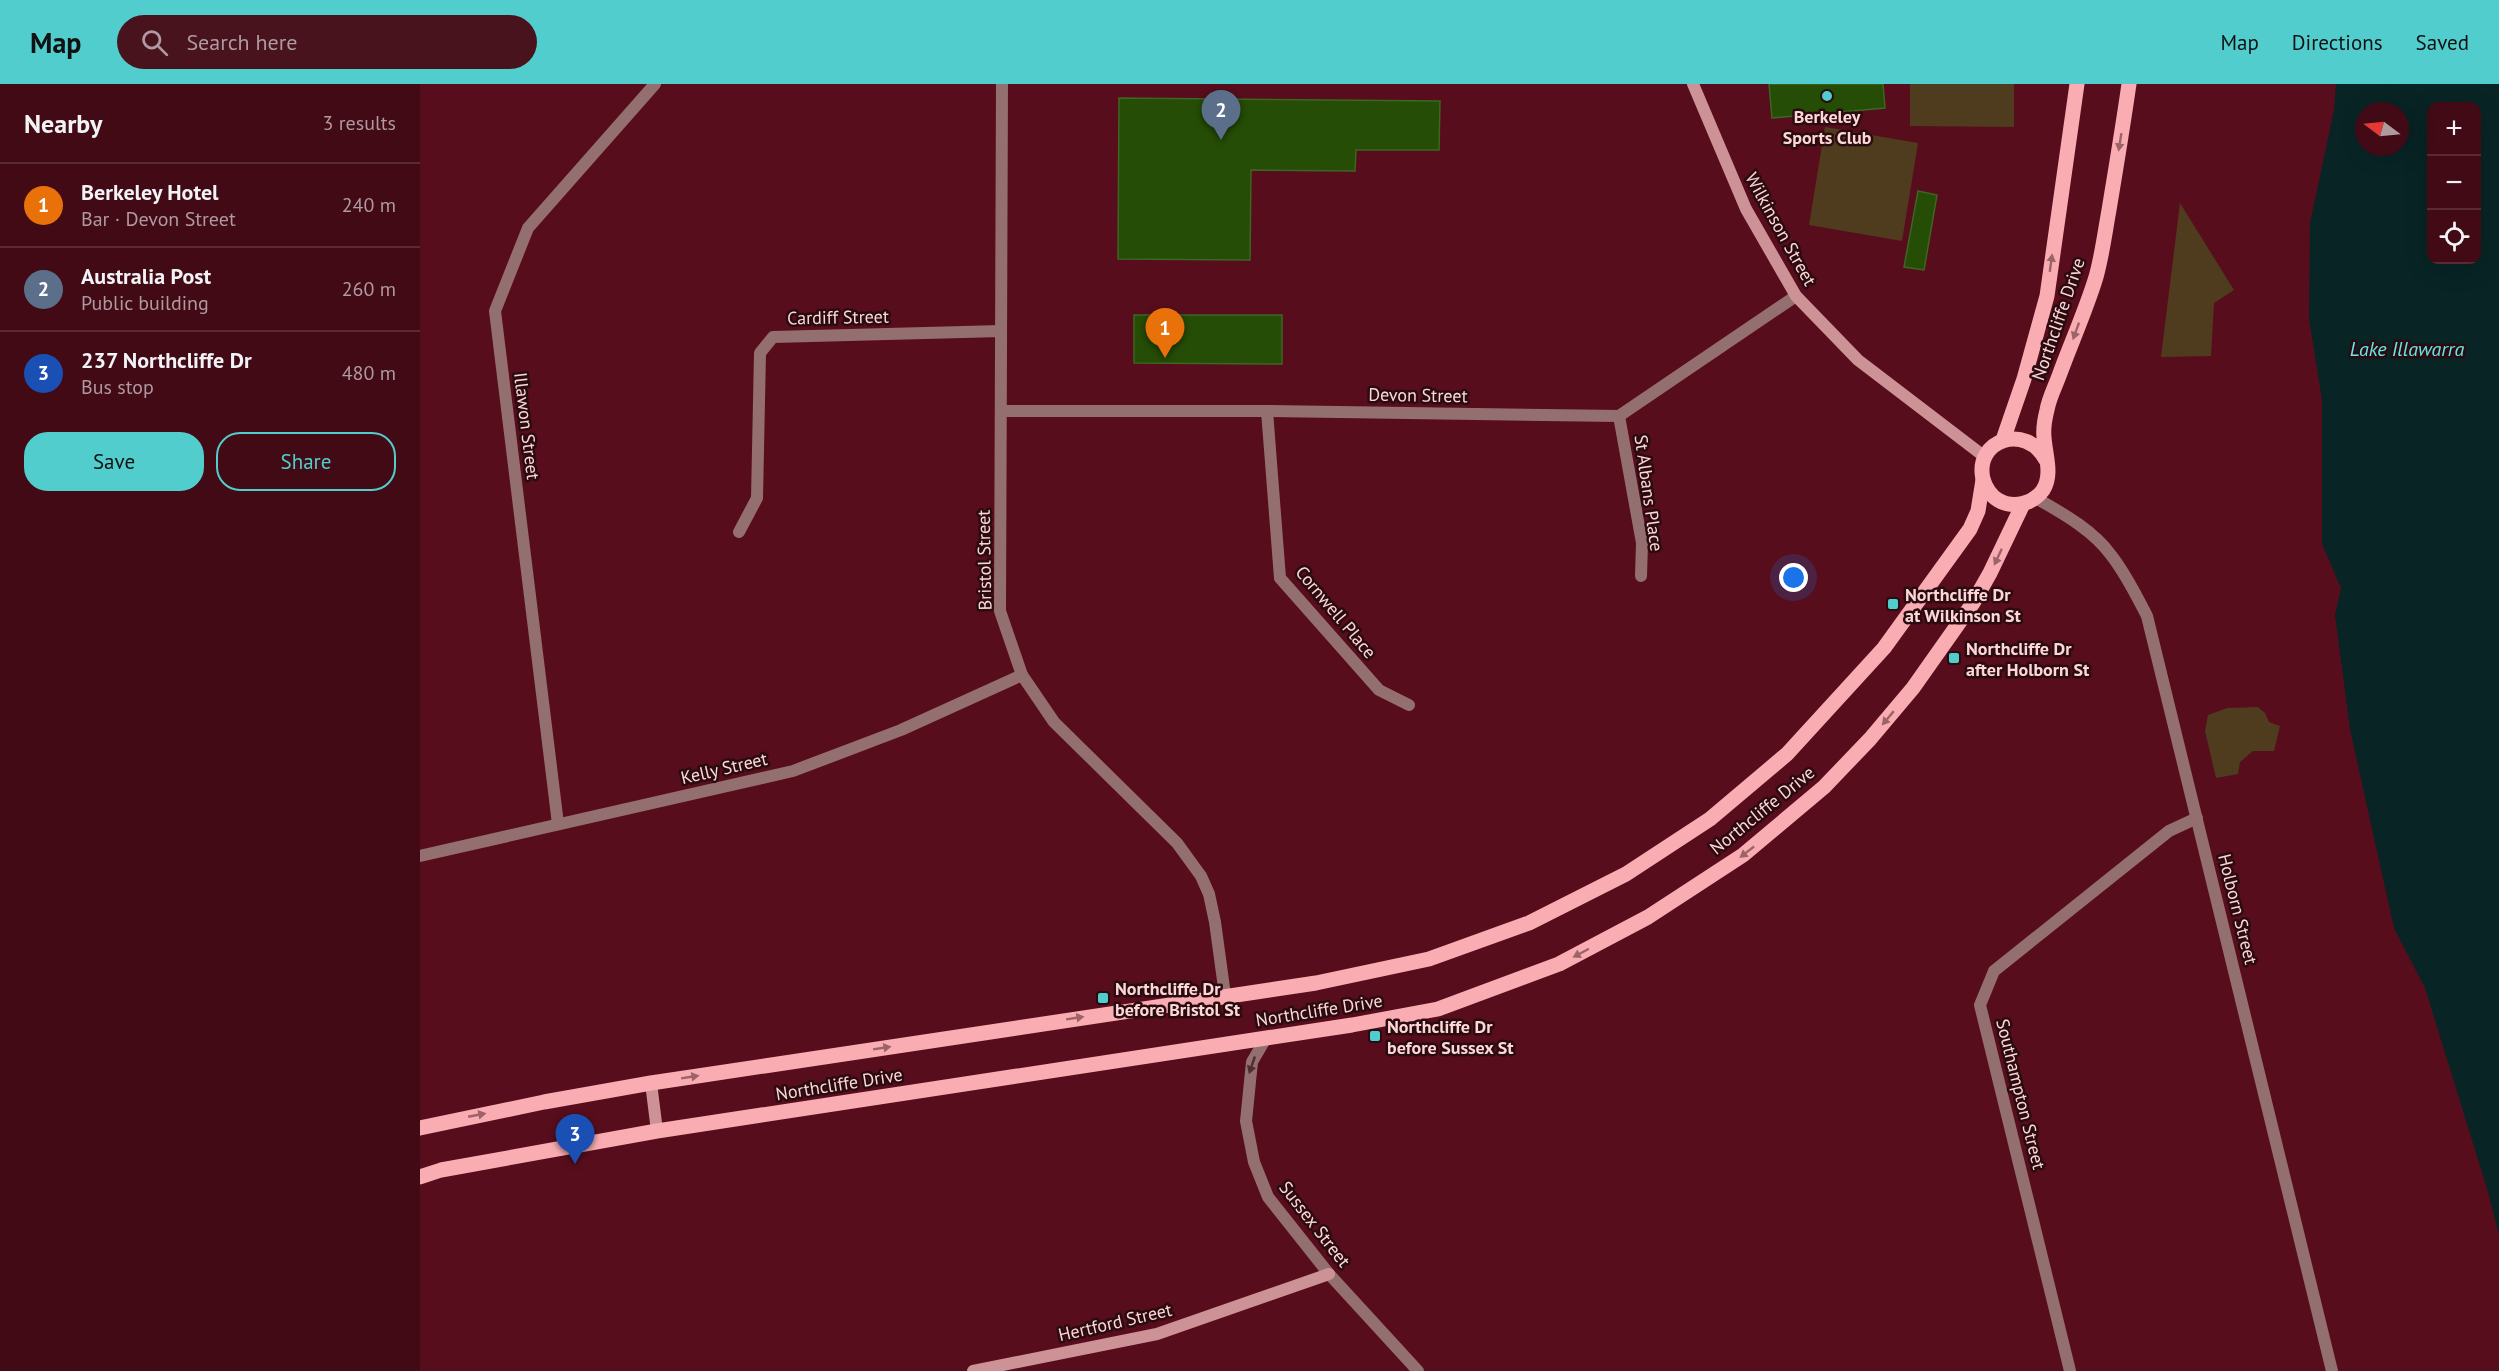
<!DOCTYPE html>
<html lang="en">
<head>
<meta charset="utf-8">
<style>
	:root { --surface:#420a15; --page:#49131e; --text:#f1f3f6; --muted:#ae9aa0; --line:#5a2b34; --accent:#52cdcd }
	body { margin:0; font-family:"PT Sans",sans-serif; background:var(--page); color:var(--text) }
	.controls { position:absolute; right:18px; top:18px; display:grid; overflow:hidden; border-radius:12px; box-shadow:0 6px 24px #0002 }
	.controls button { width:54px; height:54px; display:grid; place-items:center; padding:0; border:0; border-bottom:2px solid var(--line); background:var(--surface); color:var(--text); font:30px sans-serif }
	.compass { position:absolute; left:1935px; top:18px; width:54px; height:54px; border-radius:50%; background:var(--surface); box-shadow:0 6px 24px #0002; rotate:286deg }
	.you { position:absolute; left:1374px; top:494px; width:21px; height:21px; margin:-15px; border:4px solid #fff; border-radius:50%; background:#1a73e8; box-shadow:0 0 0 9px #1a73e833 }
	.badge { display:grid; place-items:center; width:39px; height:39px; border-radius:50%; background:var(--accent); color:#fff; font-size:20px; font-weight:700 }
	.pin { position:absolute; translate:-50% -50px; filter:drop-shadow(0 2px 3px #0008) }
	.pin::after { content:''; position:absolute; top:32px; width:21px; height:18px; background:inherit; clip-path:polygon(0 0,100% 0,50% 100%) }
	.list { margin:0; padding:0; list-style:none }
	h2 { display:flex; justify-content:space-between; align-items:center; height:78px; margin:0; padding:0 24px; font-size:26px }
	h2 small { font-size:20px; font-weight:400; color:var(--muted) }
	.list li { display:grid; grid-template-columns:39px 1fr auto; gap:18px; align-items:center; box-sizing:border-box; height:84px; padding:0 24px; border-top:2px solid var(--line) }
	.list b { display:block; font-size:22px; white-space:nowrap }
	.list p { margin:0; font-size:20px; white-space:nowrap; color:var(--muted) }
	.list em { font-size:20px; font-style:normal; color:var(--muted) }
	.actions { display:flex; gap:12px; padding:18px 24px }
	.actions a { flex:1; padding:14px 0; border:2px solid var(--accent); border-radius:24px; text-align:center; font-size:21px; color:var(--accent) }
	.actions .main { background:var(--accent); color:#111 }
	.icon { flex:none; width:33px; height:33px; fill:none; stroke:currentColor; stroke-width:2; stroke-linecap:round; stroke-linejoin:round }
	.map { position:relative; flex:none; width:2079px; height:1287px; overflow:hidden }
	header { display:flex; align-items:center; gap:36px; box-sizing:border-box; height:84px; padding:0 30px; background:var(--accent); color:#111 }
	header strong { font-size:28px }
	nav { display:flex; gap:33px; margin-inline-start:auto; font-size:21px }
	.search { width:420px; height:54px; background:var(--page); display:flex; align-items:center; gap:15px; box-sizing:border-box; padding:0 21px; border-radius:33px; color:var(--muted); font-size:22px }
	main { display:flex }
	aside { flex:1; background:var(--surface) }
	.map>svg:first-child { display:block }
</style>
</head>
<body>
<header>
<strong>Map</strong>
<div class="search"><svg class="icon" aria-label="search" viewBox="0 0 24 24"><circle cx="10" cy="10" r="6"/><path d="M15 15l6 6"/></svg>Search here</div>
<nav><a>Map</a><a>Directions</a><a>Saved</a></nav>
</header>
<main>
<aside>
<h2>Nearby<small>3 results</small></h2>
<ul class="list">
<li><span class="badge" style="background:#e8710a">1</span><div><b>Berkeley Hotel</b><p>Bar · Devon Street</p></div><em>240 m</em></li>
<li><span class="badge" style="background:#5c6f8a">2</span><div><b>Australia Post</b><p>Public building</p></div><em>260 m</em></li>
<li><span class="badge" style="background:#1a4fb4">3</span><div><b>237 Northcliffe Dr</b><p>Bus stop</p></div><em>480 m</em></li>
</ul>
<div class="actions"><a class="main">Save</a><a>Share</a></div>
</aside>
<div class="map">
<svg width="2079" height="1287" viewBox="0 0 2079 1287">
	<rect width="100%" height="100%" fill="#580d1c"/>
	<!-- green -->
	<g fill="#4f3c1f">
		<polygon points="1490,0 1594,0 1594,43 1490,42"/>
		<polygon points="1405,43 1498,59 1482,157 1389,141"/>
		<polygon points="1760,119 1814,206 1794,219 1791,272 1741,273"/>
		<polygon points="1838,623 1845,629 1849,638 1860,642 1854,667 1833,667 1820,678 1818,690 1796,694 1785,647 1788,631 1807,624"/>
	</g>
	<!-- water -->
	<path fill="#082425" fill-rule="evenodd" d="M1916 0H2079V1151L2068 1108 2005 904 1974 844 1930 645 1915 531 1921 504 1902 460V316L1889 235 1890 139 1914 26ZM2012 22H2056V176H2012ZM1944 27H1980V63H1944Z"/>
	<!-- building -->
	<g fill="#254d06" stroke="#3d6524" stroke-width="1.5">
		<polygon points="1349,0 1463,0 1465,24 1352,34"/>
		<polygon points="699,14 1020,17 1019,66 936,66 935,87 831,86 830,176 698,175"/>
		<polygon points="1498,107 1517,111 1504,186 1484,183"/>
		<polygon points="714,231 862,231 862,280 714,279"/>
	</g>
	<g fill="none" stroke-linecap="round" stroke-linejoin="round">
		<!-- street -->
		<g stroke="#946f70" stroke-width="12">
			<polyline points="582,0 580,527 602,591 634,638 757,759 781,792 789,810 795,838 805,911"/>
			<polyline points="582,327 847,327 1199,332 1376,212"/>
			<polyline points="847,327 860,494 959,606 989,621"/>
			<polyline points="1199,332 1222,459 1221,492"/>
			<path d="M1616 414C1642 429 1673 446 1691 471 1706 490 1716 511 1727 532L1912 1287"/>
			<polyline points="319,448 337,414 340,269 353,253 581,247"/>
			<polyline points="138,740 75,227 108,144 235,0"/>
			<polyline points="0,772 373,687 481,646 602,591"/>
			<polyline points="846,954 832,978 826,1037 834,1078 848,1113 909,1190 998,1287"/>
			<polyline points="1650,1287 1560,921 1574,887 1749,747 1777,734"/>
		</g>
		<!-- secondary -->
		<g stroke="#cd9295" stroke-width="12">
			<polyline points="1273,0 1326,125 1376,212 1438,276 1565,373"/>
			<polyline points="231,999 237,1047"/>
			<polyline points="553,1287 737,1250 909,1190"/>
		</g>
		<!-- primary -->
		<g stroke="#f9adb2" stroke-width="15">
			<polyline points="1583,356 1604,295 1627,212 1657,0"/>
			<path d="M1626 376C1606 338 1554 356 1563 395 1565 403 1571 412 1578 416 1593 425 1613 420 1623 406 1633 390 1625 371 1624 353 1623 344 1625 334 1627 326 1629 314 1635 303 1639 292 1651 259 1666 226 1676 193 1682 172 1685 148 1689 126 1696 84 1703 42 1709 0"/>
			<polyline points="0,1044 124,1018 231,999 896,899 1009,875 1109,839 1206,790 1290,735 1367,670 1464,564 1550,445 1558,427 1563,396"/>
			<polyline points="0,1093 21,1086 237,1047 932,941 1018,925 1139,880 1228,833 1323,771 1404,703 1450,655 1493,604 1553,519 1570,489 1603,420"/>
		</g>
	</g>
	<!-- one-way arrows -->
	<defs><path id="oneway-solid" d="M-6-.8H1V-3.2L6.5 0L1 3.2V.8H-6Z" transform="scale(1.5)"/></defs>
	<g fill="#9c6469">
		<use href="#oneway-solid" transform="translate(1700 58) rotate(99)"/>
		<use href="#oneway-solid" transform="translate(1631 179) rotate(-82)"/>
		<use href="#oneway-solid" transform="translate(1656 247) rotate(110)"/>
		<use href="#oneway-solid" transform="translate(1578 473) rotate(115)"/>
		<use href="#oneway-solid" transform="translate(1468 634) rotate(130)"/>
		<use href="#oneway-solid" transform="translate(1327 768) rotate(142)"/>
		<use href="#oneway-solid" transform="translate(1161 869) rotate(152)"/>
		<use href="#oneway-solid" transform="translate(655 934) rotate(-9)"/>
		<use href="#oneway-solid" transform="translate(462 964) rotate(-9)"/>
		<use href="#oneway-solid" transform="translate(270 993) rotate(-9)"/>
		<use href="#oneway-solid" transform="translate(57 1031) rotate(-11)"/>
	</g>
	<use fill="#4f2e31" href="#oneway-solid" transform="translate(832 981) rotate(109)"/>
	<!-- markers -->
	<g fill="#52cdcd" stroke="#2a0b0f" stroke-width="2">
		<circle cx="1407" cy="12" r="6"/>
		<rect x="1467" y="514" width="12" height="12" rx="3"/>
		<rect x="1528" y="568" width="12" height="12" rx="3"/>
		<rect x="677" y="908" width="12" height="12" rx="3"/>
		<rect x="949" y="946" width="12" height="12" rx="3"/>
	</g>
	<g text-anchor="middle" dominant-baseline="central" stroke-width="5" stroke-linejoin="round" paint-order="stroke">
		<!-- poi labels -->
		<g font-size="18" font-weight="bold" fill="#fdd7d8" stroke="#2a0b0f" text-anchor="start">
			<text x="1407" y="32" text-anchor="middle">Berkeley<tspan x="1407" dy="21">Sports Club</tspan></text>
			<text x="1485" y="510">Northcliffe Dr<tspan x="1485" dy="21">at Wilkinson St</tspan></text>
			<text x="1546" y="564">Northcliffe Dr<tspan x="1546" dy="21">after Holborn St</tspan></text>
			<text x="695" y="904">Northcliffe Dr<tspan x="695" dy="21">before Bristol St</tspan></text>
			<text x="967" y="942">Northcliffe Dr<tspan x="967" dy="21">before Sussex St</tspan></text>
		</g>
		<!-- street labels -->
		<g font-size="18" fill="#fdd7d8" stroke="#2a0b0f">
			<text transform="translate(1361 145) rotate(61)">Wilkinson Street</text>
			<text transform="translate(418 233) rotate(-1)">Cardiff Street</text>
			<text transform="translate(1638 235) rotate(-71)">Northcliffe Drive</text>
			<text transform="translate(998 311) rotate(1)">Devon Street</text>
			<text transform="translate(107 342) rotate(83)">Illawon Street</text>
			<text transform="translate(1229 409) rotate(82)">St Albans Place</text>
			<text transform="translate(564 476) rotate(-91)">Bristol Street</text>
			<text transform="translate(916 528) rotate(50)">Cornwell Place</text>
			<text transform="translate(304 684) rotate(-13)">Kelly Street</text>
			<text transform="translate(1342 726) rotate(-39)">Northcliffe Drive</text>
			<text transform="translate(1818 825) rotate(76)">Holborn Street</text>
			<text transform="translate(899 926) rotate(-9)">Northcliffe Drive</text>
			<text transform="translate(419 1000) rotate(-9)">Northcliffe Drive</text>
			<text transform="translate(1601 1010) rotate(76)">Southampton Street</text>
			<text transform="translate(895 1140) rotate(52)">Sussex Street</text>
			<text transform="translate(695 1238) rotate(-13)">Hertford Street</text>
		</g>
		<!-- water labels -->
		<g font-size="20" font-style="italic" fill="#65e7e7" stroke="#2a0b0f">
			<text x="1987" y="265">Lake Illawarra</text>
		</g>
	</g>
</svg>
<div class="controls">
<button>+</button>
<button>−</button>
<button><svg class="icon" aria-label="locate" viewBox="0 0 24 24"><circle cx="12" cy="12" r="6"/><path d="M12 2v4M12 18v4M2 12h4M18 12h4"/></svg></button>
</div>
<svg class="compass" viewBox="-18 -18 36 36"><path d="M0-13l5 13h-10z" fill="#e53935"/><path d="M0 13l5-13h-10z" fill="#ae9aa0"/></svg>
<div class="you"></div>
<div class="pin badge" style="left:745px;top:274px;background:#e8710a">1</div>
<div class="pin badge" style="left:801px;top:56px;background:#5c6f8a">2</div>
<div class="pin badge" style="left:155px;top:1080px;background:#1a4fb4">3</div>
</div>
</main>
</body>
</html>
